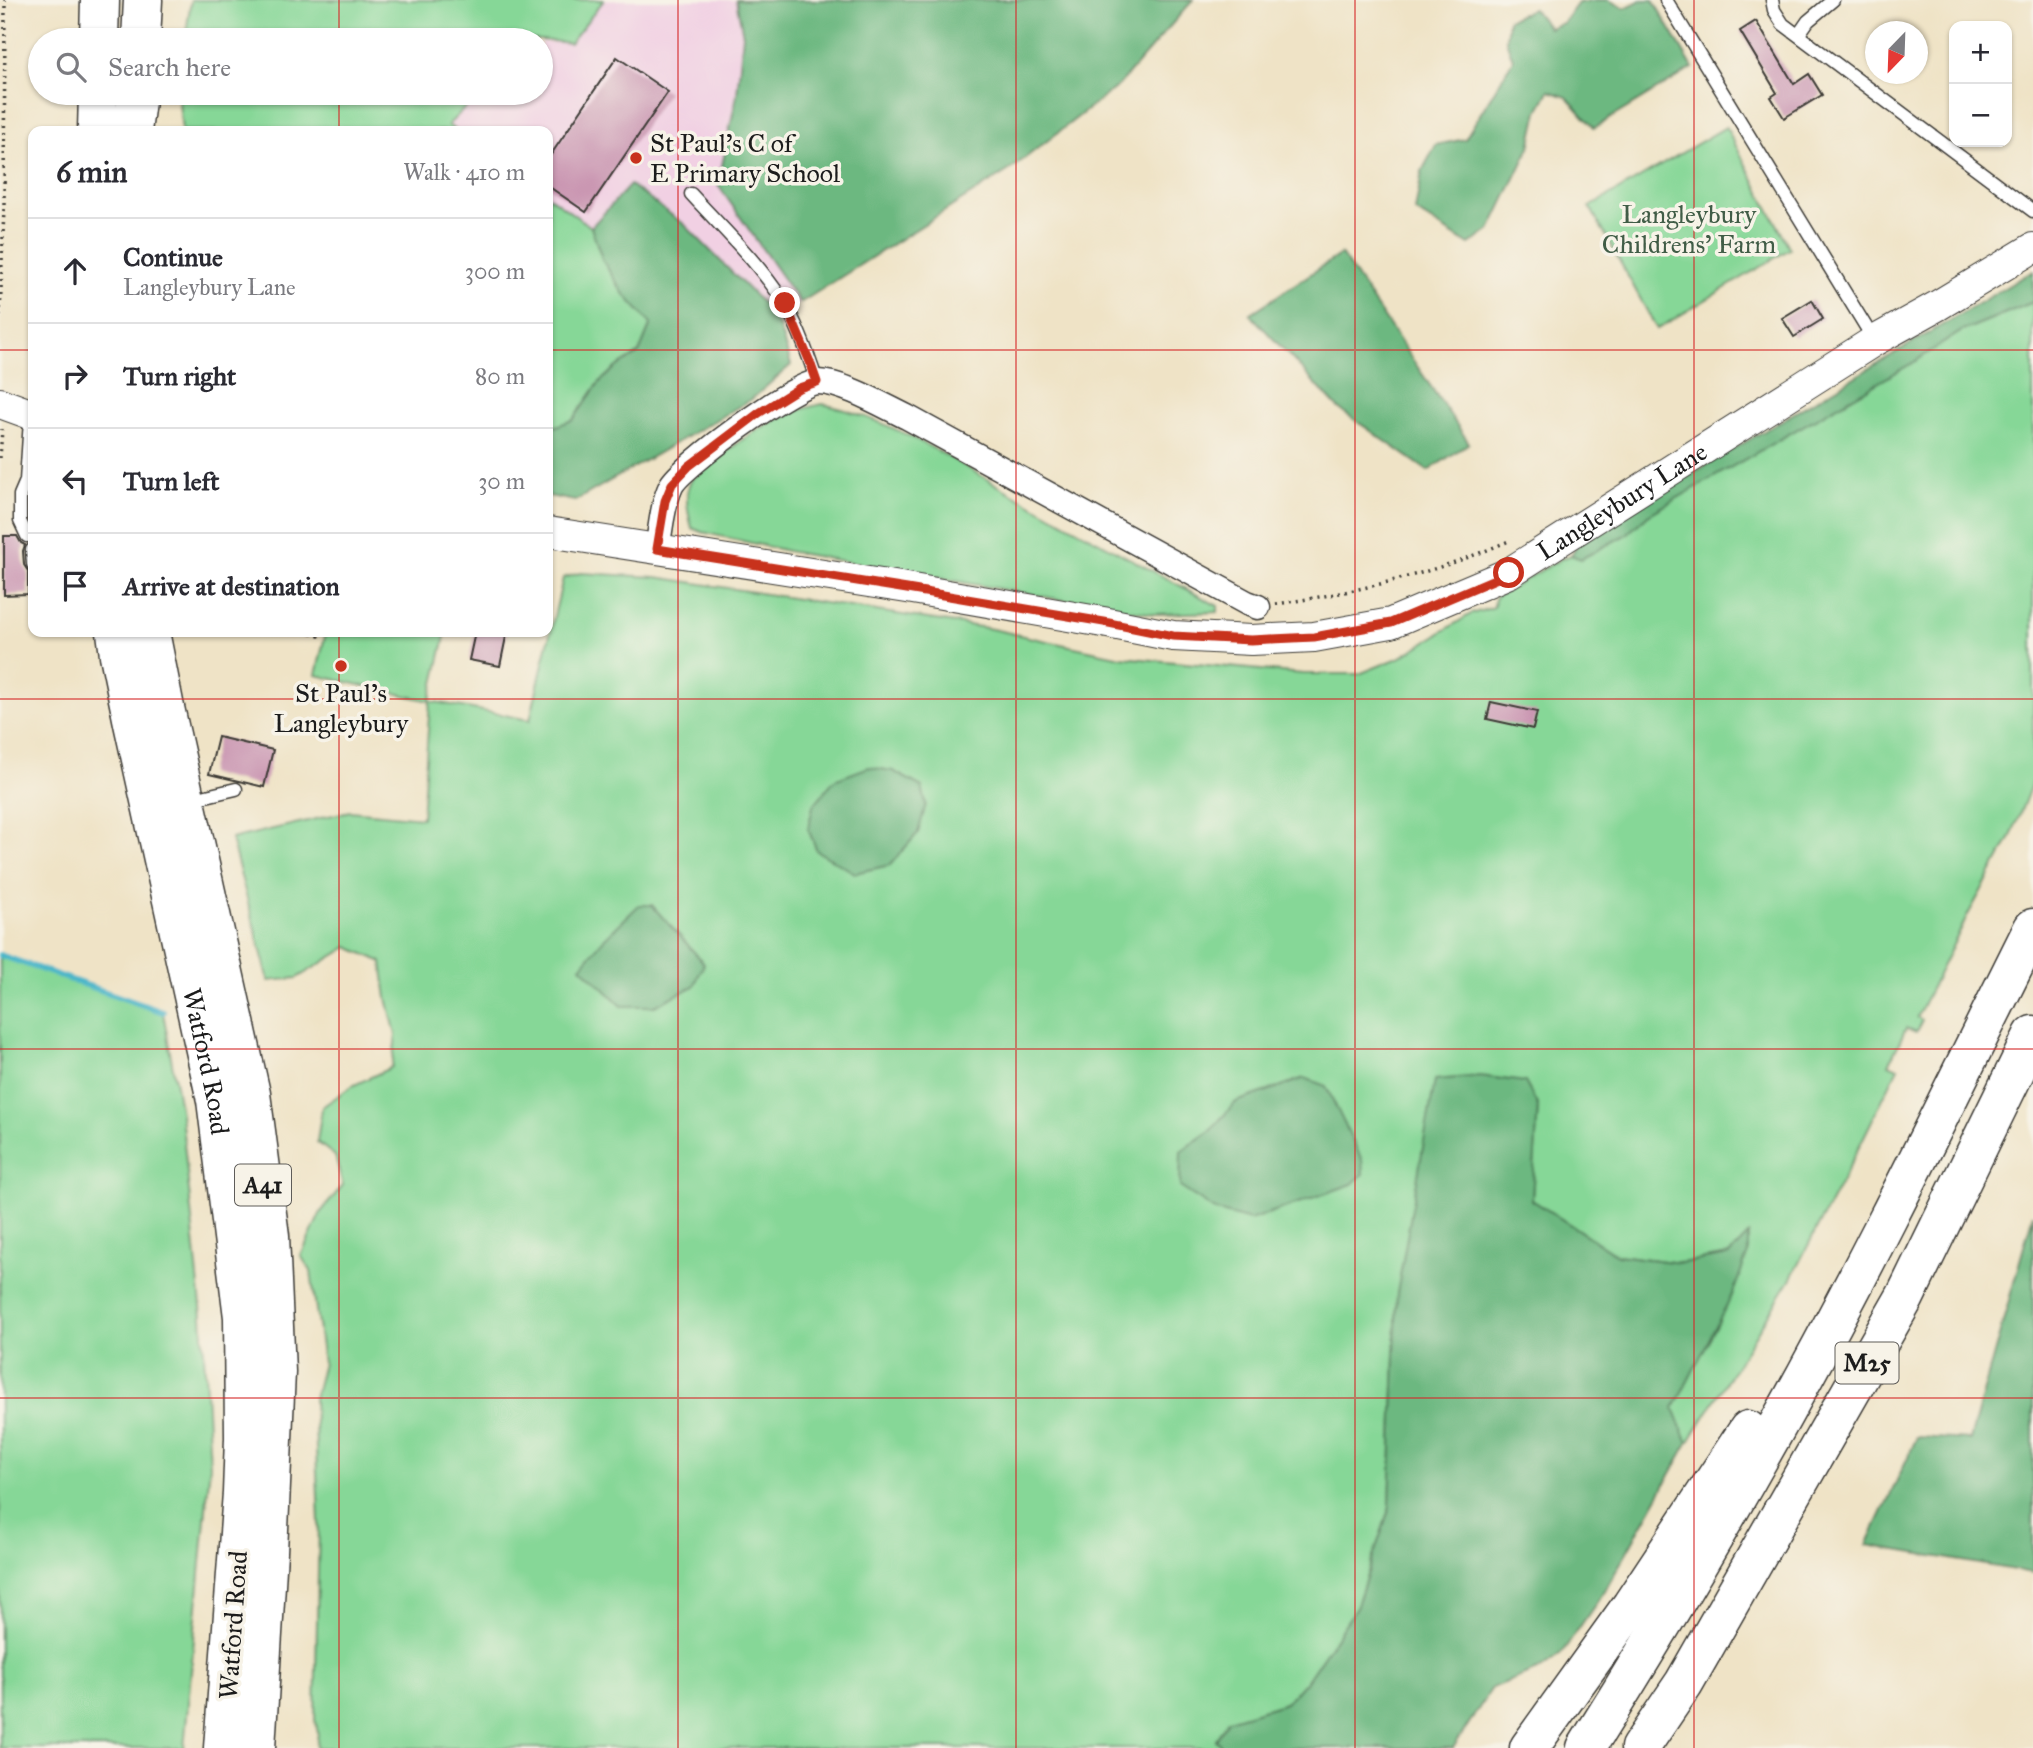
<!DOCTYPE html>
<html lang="en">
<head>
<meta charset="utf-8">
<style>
	:root { --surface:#fff; --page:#f2f2f3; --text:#2b2b33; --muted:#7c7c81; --line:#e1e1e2 }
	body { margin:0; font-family:"IM FELL Great Primer",serif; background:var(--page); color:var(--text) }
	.controls { position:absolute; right:21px; top:21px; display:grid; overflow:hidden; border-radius:14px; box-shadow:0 2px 5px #0004 }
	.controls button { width:63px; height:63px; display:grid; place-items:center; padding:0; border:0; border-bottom:2px solid var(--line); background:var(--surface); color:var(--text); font:35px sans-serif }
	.compass { position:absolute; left:1865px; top:21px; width:63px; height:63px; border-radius:50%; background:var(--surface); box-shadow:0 2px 5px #0004; rotate:203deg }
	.stop { position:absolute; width:21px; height:21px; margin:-16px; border:5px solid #c8321e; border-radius:50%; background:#fff }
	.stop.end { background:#c8321e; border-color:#fff; box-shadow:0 2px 7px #0008 }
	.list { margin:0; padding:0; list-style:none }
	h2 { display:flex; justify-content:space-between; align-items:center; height:91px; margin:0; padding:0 28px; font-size:30px }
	h2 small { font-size:23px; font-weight:400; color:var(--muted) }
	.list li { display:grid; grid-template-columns:46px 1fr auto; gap:21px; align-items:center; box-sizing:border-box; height:105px; padding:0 28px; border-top:2px solid var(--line) }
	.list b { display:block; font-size:26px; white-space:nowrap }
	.list p { margin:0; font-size:23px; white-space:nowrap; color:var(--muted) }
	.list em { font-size:23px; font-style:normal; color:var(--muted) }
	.icon { flex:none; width:38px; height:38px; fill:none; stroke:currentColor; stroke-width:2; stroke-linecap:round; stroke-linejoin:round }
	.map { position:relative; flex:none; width:2033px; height:1748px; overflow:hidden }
	.search { position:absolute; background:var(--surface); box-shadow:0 2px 5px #0004; left:28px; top:28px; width:525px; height:77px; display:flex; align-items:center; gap:18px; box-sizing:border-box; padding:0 24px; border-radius:38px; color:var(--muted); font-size:26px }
	.panel { position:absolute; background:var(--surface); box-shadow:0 2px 5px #0004; left:28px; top:126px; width:525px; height:511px; border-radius:14px }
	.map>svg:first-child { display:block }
</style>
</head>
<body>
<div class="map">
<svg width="2033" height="1748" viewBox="0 0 2033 1748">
	<rect width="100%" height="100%" fill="#f7f3e8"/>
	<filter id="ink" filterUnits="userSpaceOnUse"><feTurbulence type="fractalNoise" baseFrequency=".0143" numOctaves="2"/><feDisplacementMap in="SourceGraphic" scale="14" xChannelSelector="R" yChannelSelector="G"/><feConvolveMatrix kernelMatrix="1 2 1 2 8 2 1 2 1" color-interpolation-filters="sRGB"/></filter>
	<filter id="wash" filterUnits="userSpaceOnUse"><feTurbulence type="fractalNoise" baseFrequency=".00686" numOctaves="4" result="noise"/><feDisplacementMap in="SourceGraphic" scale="28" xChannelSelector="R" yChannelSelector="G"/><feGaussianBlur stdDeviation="1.57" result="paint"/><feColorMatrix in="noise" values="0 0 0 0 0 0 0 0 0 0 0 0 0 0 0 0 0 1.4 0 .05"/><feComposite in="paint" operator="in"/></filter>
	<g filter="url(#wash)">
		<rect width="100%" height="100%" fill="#efe3c6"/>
		<!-- built -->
		<polygon fill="#f1d0e3" points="604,0 736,0 743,35 737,94 718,185 800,303 776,317 684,224 630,185 591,227 548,196 548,131 457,131 448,125 480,93 541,93 541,42 570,43"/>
		<!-- green -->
		<g fill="#86d797" stroke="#517a5a" stroke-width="2" fill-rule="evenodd">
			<polygon points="191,0 604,0 570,43 541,40 185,40"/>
			<polygon points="178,93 480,93 448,125 457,131 182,131"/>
			<polygon points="1726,127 1790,249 1657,329 1590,207"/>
			<polygon points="548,196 591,227 603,261 623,293 651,323 639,353 615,368 599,383 573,420 548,429"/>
			<path d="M2033 302V780L2010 839 1969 913 1917 1017 1922 1020 1916 1032 1906 1028 1889 1064 1898 1068 1847 1171 1791 1278 1688 1443 1673 1408 1733 1293 1748 1236 1729 1255 1681 1263 1617 1255 1532 1200 1538 1106 1397 1293 1390 1507 1356 1608 1308 1679 1286 1703 1228 1720 1216 1739 1223 1748H316L318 1733 315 1720 319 1522 314 1398 323 1363 311 1271 301 1256 321 1212 343 1185 335 1156 317 1142 322 1107 352 1086 392 1067 396 1035 387 998 382 962 348 947 297 978 269 981 231 839 350 811 422 818 430 701 316 675 326 632H446L430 701 530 720 563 578 580 573 656 577 987 628 1121 657 1303 674H1359L1401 657 1471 614 1494 607 1495 597 1561 559 1571 555 1581 559 1627 534 1648 515 1914 362 1962 331ZM1304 1078 1181 1151 1210 1131 1236 1102Z"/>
			<path d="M823 404C895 420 957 463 1020 498 1086 535 1152 571 1218 606V612L1154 614 1057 599 792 552 702 532 692 528C688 513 683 493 692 479 731 447 772 413 823 404Z"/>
			<polygon points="0,955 163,1012 181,1114 202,1316 210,1465 184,1748 0,1748"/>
		</g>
		<!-- forest -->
		<g fill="#6cb880" stroke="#446a4e" stroke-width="2">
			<polygon points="736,0 1193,0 1119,85 1011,169 800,303 718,185 737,94 743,35"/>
			<polygon points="1595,0 1608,0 1625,8 1641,0 1653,0 1693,68 1594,128 1567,97 1549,91 1538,111 1530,147 1490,230 1469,245 1415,211 1422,171 1436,145 1465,139 1513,60 1506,40 1508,20 1533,9 1549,28 1563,23 1578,3"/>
			<polygon points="630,185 684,224 776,317 791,365 752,399 575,501 548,496 548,429 573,420 599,383 615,368 639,353 651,324 623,293 603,261 591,227"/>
			<polygon points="1341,254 1469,443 1428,471 1338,408 1250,314"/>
			<polygon points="2033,271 2033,302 1962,331 1914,362 1648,515 1627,534 1581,559 1571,555 1578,544 1636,507"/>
			<polygon points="869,767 893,771 922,787 926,804 918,833 890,865 855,873 817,851 808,829 813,806 834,780"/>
			<path d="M639 905H652C669 926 688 943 704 964L694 986 655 1006H622L581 967 601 942Z"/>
			<polygon points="1480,1076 1525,1082 1538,1106 1532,1200 1617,1255 1681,1263 1729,1255 1748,1235 1748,1253 1733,1293 1674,1408 1688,1443 1606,1589 1561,1654 1542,1668 1492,1688 1453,1748 1223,1748 1216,1740 1228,1720 1286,1703 1308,1679 1356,1608 1390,1507 1397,1293 1435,1080"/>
			<polygon points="1305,1078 1326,1086 1362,1160 1363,1174 1352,1184 1250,1220 1217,1211 1180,1187 1181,1151 1210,1131 1236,1102"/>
			<polygon points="2033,1214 2033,1573 1867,1545 1917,1437 1970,1440"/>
		</g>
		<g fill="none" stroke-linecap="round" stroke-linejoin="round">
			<!-- stream -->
			<polyline stroke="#4bb6c9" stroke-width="6" points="0,955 163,1012"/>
		</g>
		<g id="blocks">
			<!-- building -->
			<g fill="#ca97b2">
				<polygon points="1756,21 1794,84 1809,74 1822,95 1784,118 1771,97 1777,93 1740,31"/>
				<polygon points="617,57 668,92 586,212 548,186 548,159"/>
				<polygon points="1812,300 1823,319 1794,337 1782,318"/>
				<polygon points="4,536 17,536 21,543 25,545 23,551 24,565 28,571 28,594 4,595"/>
				<polygon points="475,632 507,632 500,666 469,660"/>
				<polygon points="1491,702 1537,712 1533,729 1487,719"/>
				<polygon points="218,737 273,750 264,787 209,774"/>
			</g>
		</g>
	</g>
	<g filter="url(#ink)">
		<use href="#blocks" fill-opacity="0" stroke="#3c3a36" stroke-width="2"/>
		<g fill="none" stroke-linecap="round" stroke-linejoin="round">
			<!-- service casing -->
			<g stroke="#3c3a36" stroke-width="15">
				<g id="service">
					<polyline points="1666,0 1874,340"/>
					<polyline points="1772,0 1774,10 1783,24 2033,211"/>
					<polyline points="1799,34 1808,21 1833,0"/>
					<path d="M691 194C722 228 758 262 783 301 797 323 809 357 817 382"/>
					<polyline points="25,415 30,420 26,481 20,495 20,521 27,536"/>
					<polyline points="32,550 33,564"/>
					<polyline points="189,800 236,789"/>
				</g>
			</g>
			<!-- minor casing -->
			<g stroke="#3c3a36" stroke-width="27">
				<path id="minor" d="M657 549C661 529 662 505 671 486 681 466 796 382 818 382 843 382 884 406 907 417L1247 603 1258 607"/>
			</g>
			<!-- tertiary casing -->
			<g stroke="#3c3a36" stroke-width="32">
				<g id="tertiary">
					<polyline points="0,403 33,415"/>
					<path id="s1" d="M548 532 907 588 1103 622 1173 636 1251 640 1314 637 1391 623 1509 573 1874 341 1937 306 2033 248"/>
				</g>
			</g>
			<!-- trunk casing -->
			<g stroke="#3c3a36" stroke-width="41">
				<g id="trunk">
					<polyline points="99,40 100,0"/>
					<polyline points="141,40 143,0"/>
					<polyline points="97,131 98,93"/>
					<polyline points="132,131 137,93"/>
					<path id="s2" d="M116 632 119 655 133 723 216 1100 243 1317 244 1438 242 1493 223 1748"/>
					<polyline points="150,632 165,708 251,1094 270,1236 276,1372 268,1552 256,1748"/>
				</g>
			</g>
			<!-- motorway casing -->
			<g stroke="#3c3a36" stroke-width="41">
				<g id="motorway">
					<polyline points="1529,1748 1631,1606 1748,1430"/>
					<path d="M1586 1748C1655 1638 1722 1526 1785 1412 1873 1254 1952 1090 2033 928"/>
					<polyline points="1640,1748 1684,1683 1905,1297 2033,1035"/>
				</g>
			</g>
			<!-- path -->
			<g stroke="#3c3a36" stroke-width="3.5" stroke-dasharray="2 5" stroke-linecap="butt">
				<polyline points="0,316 4,208 5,0"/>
				<polyline points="0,458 2,429"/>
				<path d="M1276 604C1358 592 1436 573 1511 540"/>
				<polyline points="304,632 319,636 320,632"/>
			</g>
			<!-- service -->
			<use href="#service" stroke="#fff" stroke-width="12"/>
			<!-- minor -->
			<use href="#minor" stroke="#fff" stroke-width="24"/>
			<!-- tertiary -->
			<use href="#tertiary" stroke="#fff" stroke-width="30"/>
			<!-- trunk -->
			<use href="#trunk" stroke="#fff" stroke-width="38"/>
			<!-- motorway -->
			<use href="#motorway" stroke="#fff" stroke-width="38"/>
		</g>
	</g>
	<g fill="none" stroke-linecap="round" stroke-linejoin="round" filter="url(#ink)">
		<!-- route -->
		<polyline stroke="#c8321e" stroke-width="9" points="785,303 810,362 817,382 799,388 759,413 689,466 672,484 665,501 657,549 907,589 1104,622 1173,636 1251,640 1314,637 1391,623 1509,573"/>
	</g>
	<!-- grid -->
	<path fill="none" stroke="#d62828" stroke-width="2" stroke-opacity="0.55" d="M339 0V40M678 0V1748M1016 0V1748M1355 0V1748M1694 0V1748M339 93V131M0 350H33M548 350H2033M339 632V1748M0 699H2033M0 1049H2033M0 1398H2033"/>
	<!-- markers -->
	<g fill="#c8321e" stroke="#f7f3e8" stroke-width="2.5">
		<circle cx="636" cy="158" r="7"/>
		<circle cx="341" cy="666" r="7"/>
	</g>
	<g text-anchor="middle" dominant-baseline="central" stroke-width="7" stroke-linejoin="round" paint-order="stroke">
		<!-- shield labels -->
		<g fill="#f7f3e8" stroke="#5e5c59" stroke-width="2">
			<rect x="235" y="1164.5" width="56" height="41" rx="5"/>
			<rect x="1835.5" y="1342.5" width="63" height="41" rx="5"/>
		</g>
		<g font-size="24" font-weight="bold" fill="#1c1c1c">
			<text x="263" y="1185">A41</text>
			<text x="1867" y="1363">M25</text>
		</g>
		<!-- poi labels -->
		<g font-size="26" fill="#1c1c1c" stroke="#f7f3e8" text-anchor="start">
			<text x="650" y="143">St Paul's C of<tspan x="650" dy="30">E Primary School</tspan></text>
			<text x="341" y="693" text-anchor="middle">St Paul's<tspan x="341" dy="30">Langleybury</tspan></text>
		</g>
		<!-- park labels -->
		<g font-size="26" fill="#415d47" stroke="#f7f3e8">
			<text x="1689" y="214">Langleybury<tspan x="1689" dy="30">Childrens' Farm</tspan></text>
		</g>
		<!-- street labels -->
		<g font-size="26" fill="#1c1c1c" stroke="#f7f3e8">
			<text stroke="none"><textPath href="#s1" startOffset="1115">Langleybury Lane</textPath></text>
			<text stroke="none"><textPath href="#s2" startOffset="439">Watford Road</textPath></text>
			<text transform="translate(233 1625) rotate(-86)">Watford Road</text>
		</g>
	</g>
</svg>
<div class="controls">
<button>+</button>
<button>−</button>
</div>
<svg class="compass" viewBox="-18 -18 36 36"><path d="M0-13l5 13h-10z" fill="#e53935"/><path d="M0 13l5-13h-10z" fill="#7c7c81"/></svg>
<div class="stop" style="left:1509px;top:573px"></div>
<div class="stop end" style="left:785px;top:303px"></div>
<div class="search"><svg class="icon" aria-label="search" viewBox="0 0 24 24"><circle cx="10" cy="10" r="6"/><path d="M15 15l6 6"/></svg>Search here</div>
<section class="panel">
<h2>6 min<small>Walk · 410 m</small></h2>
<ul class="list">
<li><svg class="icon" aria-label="ahead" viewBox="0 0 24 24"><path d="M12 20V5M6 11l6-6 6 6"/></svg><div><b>Continue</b><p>Langleybury Lane</p></div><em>300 m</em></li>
<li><svg class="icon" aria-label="right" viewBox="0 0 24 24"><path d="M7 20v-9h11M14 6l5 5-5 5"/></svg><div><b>Turn right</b></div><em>80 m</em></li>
<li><svg class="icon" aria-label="left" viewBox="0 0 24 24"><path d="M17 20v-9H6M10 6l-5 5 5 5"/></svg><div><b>Turn left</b></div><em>30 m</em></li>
<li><svg class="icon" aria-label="arrive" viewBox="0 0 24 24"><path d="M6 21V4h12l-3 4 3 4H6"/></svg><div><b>Arrive at destination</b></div></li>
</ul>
</section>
</div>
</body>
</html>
